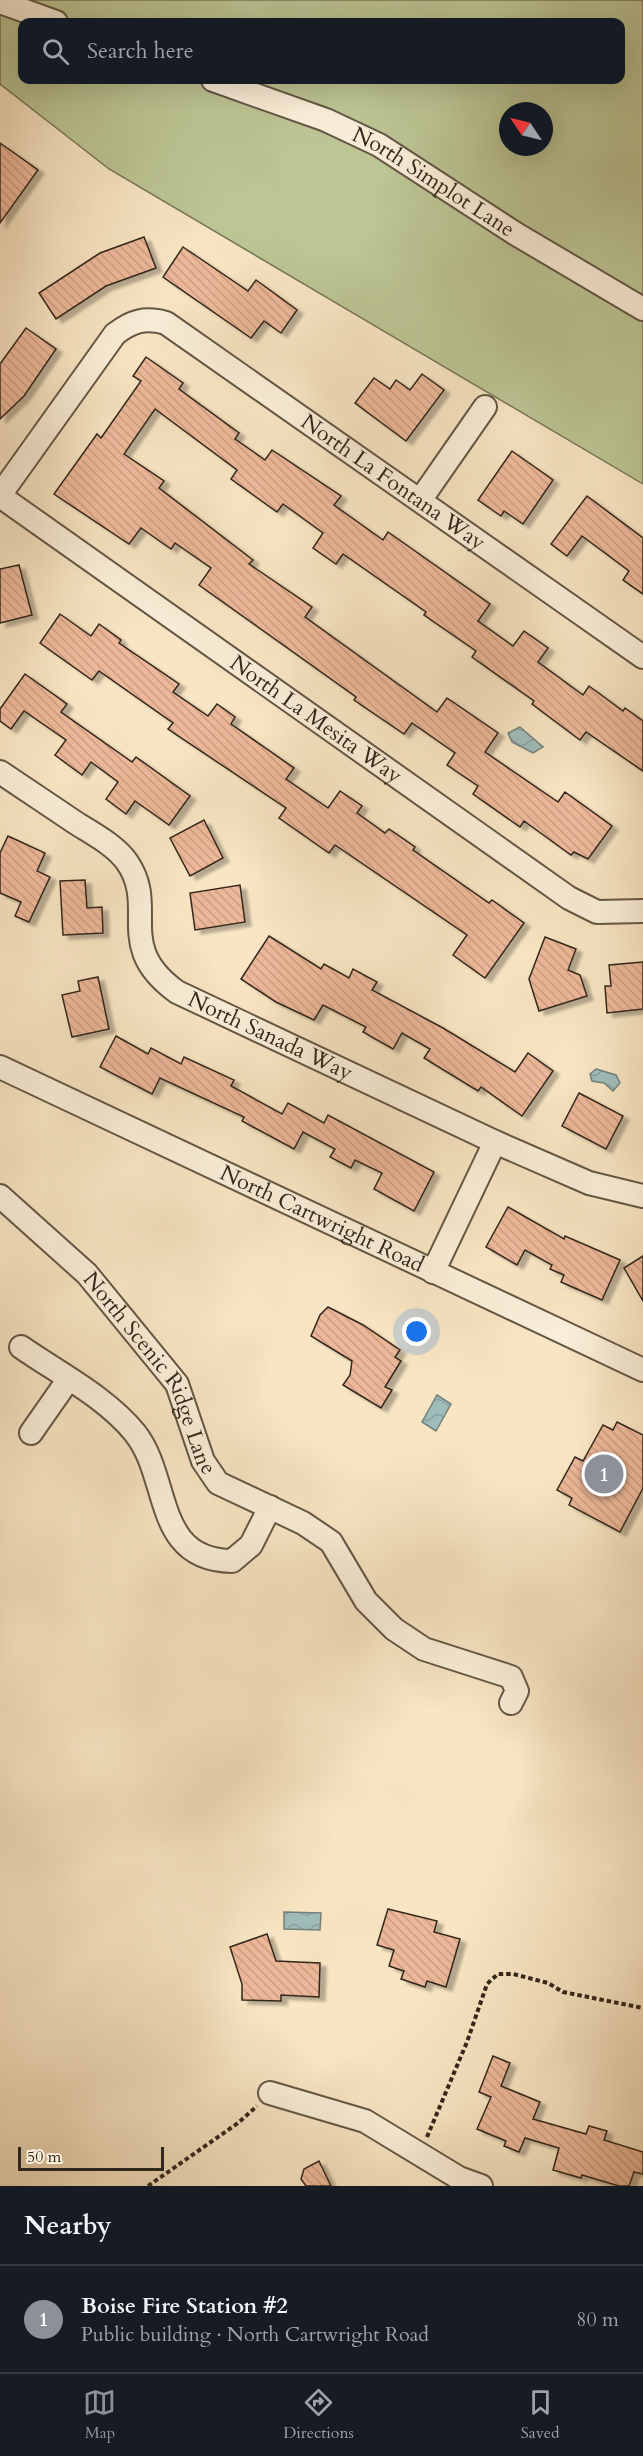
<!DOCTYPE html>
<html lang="en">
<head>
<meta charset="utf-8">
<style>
	:root { --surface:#171b24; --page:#20242c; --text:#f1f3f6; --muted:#9ea1a6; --line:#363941; --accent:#8c9099 }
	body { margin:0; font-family:Cardo,serif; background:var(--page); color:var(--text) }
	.compass { position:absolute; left:499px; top:102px; width:54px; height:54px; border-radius:50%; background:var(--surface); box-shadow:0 6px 24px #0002; rotate:305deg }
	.scale { position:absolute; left:18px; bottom:15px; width:146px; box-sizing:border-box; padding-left:6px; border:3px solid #32271b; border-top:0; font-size:16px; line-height:21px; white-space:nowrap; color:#32271b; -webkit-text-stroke:4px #faeed8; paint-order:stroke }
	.you { position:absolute; left:417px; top:1332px; width:21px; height:21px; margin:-15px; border:4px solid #fff; border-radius:50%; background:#1a73e8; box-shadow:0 0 0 9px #1a73e833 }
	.badge { display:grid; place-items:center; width:39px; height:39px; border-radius:50%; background:var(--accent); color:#fff; font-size:20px; font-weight:700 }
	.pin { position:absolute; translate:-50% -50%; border:3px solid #fff; box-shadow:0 2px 6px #0006 }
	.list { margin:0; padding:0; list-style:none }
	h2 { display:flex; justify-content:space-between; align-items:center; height:78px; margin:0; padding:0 24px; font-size:26px }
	h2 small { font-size:20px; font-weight:400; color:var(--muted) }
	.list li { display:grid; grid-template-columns:39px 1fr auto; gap:18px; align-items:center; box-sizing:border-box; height:108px; padding:0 24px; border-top:2px solid var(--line) }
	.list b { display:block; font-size:22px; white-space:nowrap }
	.list p { margin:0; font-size:20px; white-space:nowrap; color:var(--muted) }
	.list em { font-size:20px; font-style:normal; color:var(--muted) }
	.icon { flex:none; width:33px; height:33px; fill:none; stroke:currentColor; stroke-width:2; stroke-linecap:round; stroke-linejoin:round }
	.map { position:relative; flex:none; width:643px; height:2186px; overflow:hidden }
	.search { position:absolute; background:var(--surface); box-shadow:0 6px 24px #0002; left:18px; right:18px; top:18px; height:66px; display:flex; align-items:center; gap:15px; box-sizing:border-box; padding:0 21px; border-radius:12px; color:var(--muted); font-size:22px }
	.sheet { height:186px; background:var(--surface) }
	nav { display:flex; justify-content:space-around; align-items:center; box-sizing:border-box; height:84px; border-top:2px solid var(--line); background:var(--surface); font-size:16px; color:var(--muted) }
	nav a { display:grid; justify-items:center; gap:3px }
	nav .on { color:var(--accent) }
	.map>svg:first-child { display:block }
</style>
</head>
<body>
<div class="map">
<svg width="643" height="2186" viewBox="0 0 643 2186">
	<defs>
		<pattern id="water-waves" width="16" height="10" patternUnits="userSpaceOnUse" patternTransform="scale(1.5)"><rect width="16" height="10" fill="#9fbdbb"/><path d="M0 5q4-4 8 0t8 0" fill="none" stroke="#89a2a0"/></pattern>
		<pattern id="building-back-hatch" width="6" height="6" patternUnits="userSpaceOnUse" patternTransform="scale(1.5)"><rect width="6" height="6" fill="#edb899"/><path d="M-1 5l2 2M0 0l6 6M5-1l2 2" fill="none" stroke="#cc9e83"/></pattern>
		<filter id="shadow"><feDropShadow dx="6" dy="4" stdDeviation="1.5" flood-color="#0004"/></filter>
	</defs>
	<rect width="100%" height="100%" fill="#f8e5c3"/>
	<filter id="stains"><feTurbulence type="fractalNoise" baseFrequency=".00333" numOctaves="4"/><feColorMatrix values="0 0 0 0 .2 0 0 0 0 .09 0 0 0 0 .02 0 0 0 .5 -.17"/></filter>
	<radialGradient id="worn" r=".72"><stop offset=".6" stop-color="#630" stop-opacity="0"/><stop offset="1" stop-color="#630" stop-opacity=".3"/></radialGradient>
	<!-- grass -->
	<path fill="#bcc594" stroke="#777658" stroke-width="1.5" fill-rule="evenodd" d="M0 0H643V484L109 169 0 84ZM22 22H620V80H22ZM508 111H544V147H508Z"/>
	<!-- water -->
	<g fill="url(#water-waves)" stroke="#73817b" stroke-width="1.5">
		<polygon points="520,727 543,747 533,753 512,742 508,733"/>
		<polygon points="596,1069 616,1075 620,1083 613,1091 604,1083 592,1081 590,1074"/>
		<polygon points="437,1395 451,1404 436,1431 422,1422"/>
		<polygon points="284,1912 321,1913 320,1930 284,1929"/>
	</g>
	<!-- building -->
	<g fill="url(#building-back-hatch)" stroke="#32271b" stroke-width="1.5" filter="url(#shadow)">
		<polygon points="0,143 38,170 0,223"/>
		<polygon points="144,237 156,268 106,286 56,319 39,293 100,253"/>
		<polygon points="183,247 248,291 256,280 297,310 281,333 264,321 251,338 163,277"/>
		<polygon points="26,328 56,349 24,396 0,419 0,364"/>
		<polygon points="146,357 183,383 179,389 239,433 235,439 265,460 272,450 341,496 334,505 383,540 388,532 490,604 478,621 513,646 524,631 548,648 538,662 583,695 589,686 623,711 625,708 643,721 643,771 586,732 580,740 532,704 534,701 472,657 476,651 424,615 426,612 343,554 336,564 313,548 323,533 283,504 277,512 231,479 237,470 155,409 124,454 164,481 159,488 253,560 249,564 312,607 305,617 437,712 447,698 498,733 485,752 558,802 565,792 612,826 588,859 574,852 571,855 524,821 520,827 473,794 478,786 447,765 455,753 412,723 404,734 354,700 356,697 199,585 211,568 175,543 171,549 141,528 129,544 54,494 97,434 101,438 141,381 133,376"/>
		<polygon points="422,374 444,390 406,441 355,403 374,378 390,389 396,380 410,390"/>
		<polygon points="512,451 553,480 523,524 504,511 501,516 478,500"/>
		<polygon points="587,496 643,538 643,594 623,580 629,571 582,536 567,556 551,544"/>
		<polygon points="19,565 32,615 0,623 0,569"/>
		<polygon points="60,614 91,636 99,624 121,640 119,643 179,684 173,692 208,716 217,704 235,717 231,724 294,768 286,779 328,808 340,791 362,806 357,813 385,833 389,829 415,847 413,850 489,903 492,900 524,923 485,978 453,955 467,935 335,845 329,853 279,818 286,808 168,729 173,723 99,671 92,680 40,643"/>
		<polygon points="25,674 67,704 61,712 132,762 136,757 190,796 169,825 135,801 126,814 106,799 118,782 91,762 82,775 55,755 66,740 24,711 11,729 0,721 0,709"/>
		<polygon points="204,820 223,858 190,876 170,838"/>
		<polygon points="8,836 45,853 37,871 50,877 29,922 15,916 21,902 0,893 0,853"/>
		<polygon points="85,880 87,908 102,907 103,933 63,935 60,881"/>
		<polygon points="240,885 245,922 195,930 190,893"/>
		<polygon points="269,936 321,969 324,964 349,978 353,969 377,982 372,990 443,1028 515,1072 528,1053 553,1071 522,1116 481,1087 478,1091 424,1058 430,1049 402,1033 393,1049 363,1032 366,1027 323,1005 314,1020 276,1002 241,979"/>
		<polygon points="545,937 576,949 568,970 580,975 587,996 539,1011 529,979"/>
		<polygon points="643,962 643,1009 607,1013 605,986 611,986 609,965"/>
		<polygon points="98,977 109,1029 72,1037 62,995 80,991 78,981"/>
		<polygon points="116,1036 148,1054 151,1048 181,1064 184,1057 234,1080 231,1086 282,1114 288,1103 324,1123 328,1115 434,1172 414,1211 374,1189 382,1173 355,1160 351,1168 330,1157 335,1149 303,1132 294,1149 242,1121 244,1117 160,1078 152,1094 100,1067"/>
		<polygon points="579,1093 623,1116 606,1149 562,1126"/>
		<polygon points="508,1207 564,1239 565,1236 620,1260 602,1300 561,1282 564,1275 550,1269 552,1265 525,1250 517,1265 486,1247"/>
		<polygon points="643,1256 643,1301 624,1268"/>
		<polygon points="328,1307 363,1325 400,1350 395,1357 401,1361 385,1387 392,1390 381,1408 343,1385 350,1375 352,1361 311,1336 320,1315"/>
		<polygon points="617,1422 643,1435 643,1488 620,1532 569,1505 572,1498 557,1490 575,1457 583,1461 603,1425 613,1430"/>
		<polygon points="388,1909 437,1921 434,1932 460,1939 446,1987 427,1981 425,1987 401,1979 404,1971 389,1966 394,1950 377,1945"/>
		<polygon points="267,1934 276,1961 320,1963 319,1997 281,1995 281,2001 242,2000 242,1984 230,1947"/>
		<polygon points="493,2056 510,2063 501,2086 540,2102 533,2119 586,2134 589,2126 607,2131 604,2140 643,2152 643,2174 634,2172 629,2186 619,2186 582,2175 581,2178 553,2170 559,2148 525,2138 519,2152 504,2146 506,2141 477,2129 491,2097 479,2092"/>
		<polygon points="319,2161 331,2186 306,2186 301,2179 304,2169"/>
	</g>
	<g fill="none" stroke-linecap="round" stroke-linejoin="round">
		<!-- minor casing -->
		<g stroke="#645645" stroke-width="26">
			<g id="minor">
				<polyline points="0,2 56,22"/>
				<path id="s1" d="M213 80 326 120 379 145 516 234 643 309"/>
				<path id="s2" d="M0 495 115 334C132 321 145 317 166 323L643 657"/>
				<path id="s3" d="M0 496 569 898 597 912 643 911"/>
				<polyline points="421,499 485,407"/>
				<path id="s4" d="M0 772C25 789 51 806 76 823 93 834 115 845 127 862 159 908 113 946 177 992L495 1142 589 1183 643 1196"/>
				<path id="s5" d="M0 1067 643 1370"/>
				<path id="s6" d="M0 1196 87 1274 177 1384 203 1461 218 1483 303 1523 331 1542 366 1601 394 1629 424 1649 511 1677 517 1691 511 1703"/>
				<polyline points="433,1272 495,1142"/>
				<path d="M21 1347C58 1373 106 1397 135 1433 171 1478 153 1560 232 1561L251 1545 270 1507"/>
				<polyline points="31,1433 68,1380"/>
				<polyline points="270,2093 365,2121 459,2178 481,2186"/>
			</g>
		</g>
		<!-- path -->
		<g stroke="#32271b" stroke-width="4" stroke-dasharray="4.5 3" stroke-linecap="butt">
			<polyline points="427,2137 467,2042 487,1984 498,1974 513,1974 548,1983 563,1992 643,2008"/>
			<polyline points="148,2186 238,2123 257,2106"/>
		</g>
		<!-- minor -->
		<use href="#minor" stroke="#faeed8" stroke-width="22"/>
	</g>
	<g text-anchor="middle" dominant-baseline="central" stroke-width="5" stroke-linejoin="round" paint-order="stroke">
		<!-- street labels -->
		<g font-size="22" fill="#32271b" stroke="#faeed8">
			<text stroke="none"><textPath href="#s1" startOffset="244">North Simplot Lane</textPath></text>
			<text stroke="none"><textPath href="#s2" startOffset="530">North La Fontana Way</textPath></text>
			<text stroke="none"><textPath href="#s3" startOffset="387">North La Mesita Way</textPath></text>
			<text stroke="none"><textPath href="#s4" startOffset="405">North Sanada Way</textPath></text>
			<text stroke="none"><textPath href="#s5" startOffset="356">North Cartwright Road</textPath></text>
			<text stroke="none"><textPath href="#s6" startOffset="236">North Scenic Ridge Lane</textPath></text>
		</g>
	</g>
	<rect width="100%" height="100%" filter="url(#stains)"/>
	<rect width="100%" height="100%" fill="url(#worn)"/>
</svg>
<svg class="compass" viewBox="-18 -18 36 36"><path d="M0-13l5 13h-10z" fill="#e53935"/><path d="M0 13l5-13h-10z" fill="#9ea1a6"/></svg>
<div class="scale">50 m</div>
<div class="you"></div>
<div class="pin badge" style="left:604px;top:1474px">1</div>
<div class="search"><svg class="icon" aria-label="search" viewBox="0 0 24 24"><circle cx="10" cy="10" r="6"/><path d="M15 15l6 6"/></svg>Search here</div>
</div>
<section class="sheet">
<h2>Nearby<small></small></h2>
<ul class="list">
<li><span class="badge">1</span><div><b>Boise Fire Station #2</b><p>Public building · North Cartwright Road</p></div><em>80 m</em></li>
</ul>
</section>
<nav>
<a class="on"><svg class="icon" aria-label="map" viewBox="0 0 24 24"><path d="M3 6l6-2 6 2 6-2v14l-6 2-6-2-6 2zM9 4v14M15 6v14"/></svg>Map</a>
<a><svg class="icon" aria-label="directions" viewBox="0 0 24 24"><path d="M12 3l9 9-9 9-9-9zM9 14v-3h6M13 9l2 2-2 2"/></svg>Directions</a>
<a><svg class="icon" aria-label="saved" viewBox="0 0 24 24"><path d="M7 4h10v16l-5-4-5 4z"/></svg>Saved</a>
</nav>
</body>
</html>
